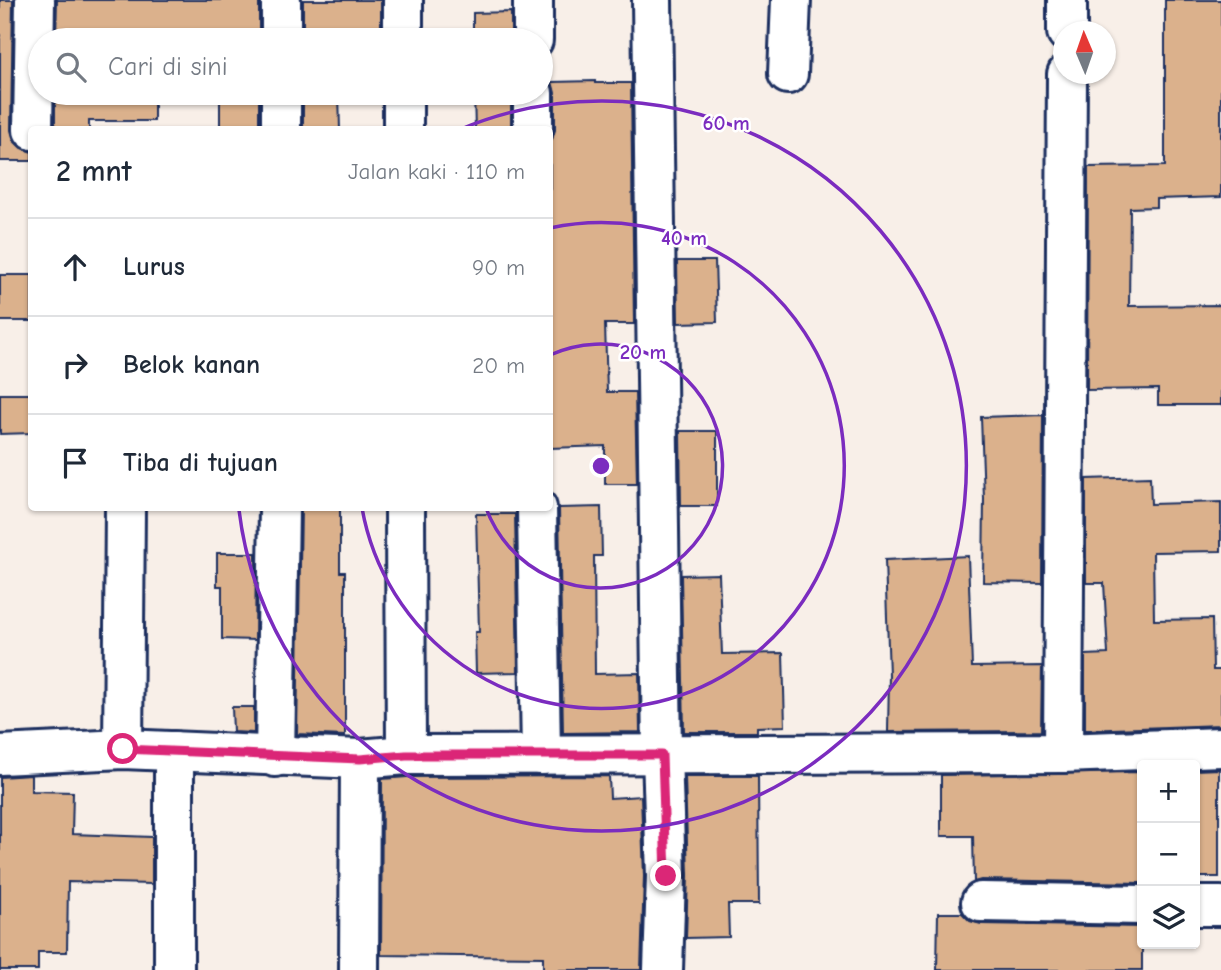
<!DOCTYPE html>
<html lang="id">
<head>
<meta charset="utf-8">
<style>
	:root { --surface:#fff; --page:#f2f2f3; --text:#1f2937; --muted:#747a83; --line:#e0e1e3 }
	body { margin:0; font-family:"Comic Neue",sans-serif; background:var(--page); color:var(--text) }
	.controls { position:absolute; right:21px; bottom:21px; display:grid; overflow:hidden; border-radius:7px; box-shadow:0 2px 5px #0004 }
	.controls button { width:63px; height:63px; display:grid; place-items:center; padding:0; border:0; border-bottom:2px solid var(--line); background:var(--surface); color:var(--text); font:35px sans-serif }
	.compass { position:absolute; left:1053px; top:21px; width:63px; height:63px; border-radius:50%; background:var(--surface); box-shadow:0 2px 5px #0004; rotate:358deg }
	.stop { position:absolute; width:21px; height:21px; margin:-16px; border:5px solid #db2777; border-radius:50%; background:#fff }
	.stop.end { background:#db2777; border-color:#fff; box-shadow:0 2px 7px #0008 }
	.list { margin:0; padding:0; list-style:none }
	h2 { display:flex; justify-content:space-between; align-items:center; height:91px; margin:0; padding:0 28px; font-size:30px }
	h2 small { font-size:23px; font-weight:400; color:var(--muted) }
	.list li { display:grid; grid-template-columns:46px 1fr auto; gap:21px; align-items:center; box-sizing:border-box; height:98px; padding:0 28px; border-top:2px solid var(--line) }
	.list b { display:block; font-size:26px; white-space:nowrap }
	.list em { font-size:23px; font-style:normal; color:var(--muted) }
	.icon { flex:none; width:38px; height:38px; fill:none; stroke:currentColor; stroke-width:2; stroke-linecap:round; stroke-linejoin:round }
	.map { position:relative; flex:none; width:1221px; height:970px; overflow:hidden }
	.search { position:absolute; background:var(--surface); box-shadow:0 2px 5px #0004; left:28px; top:28px; width:525px; height:77px; display:flex; align-items:center; gap:18px; box-sizing:border-box; padding:0 24px; border-radius:38px; color:var(--muted); font-size:26px }
	.panel { position:absolute; background:var(--surface); box-shadow:0 2px 5px #0004; left:28px; top:126px; width:525px; height:385px; border-radius:7px }
	.map>svg:first-child { display:block }
</style>
</head>
<body>
<div class="map">
<svg width="1221" height="970" viewBox="0 0 1221 970">
	<rect width="100%" height="100%" fill="#f8efe8"/>
	<filter id="ink" filterUnits="userSpaceOnUse"><feTurbulence type="fractalNoise" baseFrequency=".0143" numOctaves="2"/><feDisplacementMap in="SourceGraphic" scale="14" xChannelSelector="R" yChannelSelector="G"/><feConvolveMatrix kernelMatrix="1 2 1 2 8 2 1 2 1" color-interpolation-filters="sRGB"/></filter>
	<g filter="url(#ink)">
		<!-- building -->
		<g fill="#dbb18c" stroke="#1b2f5e" stroke-width="2">
			<polygon points="0,0 13,0 11,130 14,141 21,148 32,152 32,161 0,161"/>
			<polygon points="57,0 259,0 259,40 56,40"/>
			<rect x="303" y="0" width="78" height="40"/>
			<polygon points="1165,0 1221,0 1221,197 1156,199 1156,207 1130,208 1129,306 1221,305 1221,405 1158,405 1158,389 1087,390 1088,167 1165,166"/>
			<polygon points="511,12 511,40 473,40 473,13"/>
			<polygon points="595,81 595,83 631,83 634,324 605,324 607,392 635,392 637,484 605,484 605,446 550,448 550,144 555,130 555,93 552,82"/>
			<polygon points="55,93 154,93 154,121 89,121 89,130 55,130"/>
			<rect x="220" y="93" width="39" height="37"/>
			<polygon points="303,93 339,93 340,130 303,130"/>
			<polygon points="474,93 511,93 511,130 475,130"/>
			<polygon points="677,261 715,261 717,322 678,323"/>
			<rect x="0" y="275" width="32" height="46"/>
			<polygon points="0,394 32,394 32,433 0,434"/>
			<polygon points="1043,415 1042,583 983,582 984,499 981,417"/>
			<polygon points="680,431 717,431 717,506 681,506"/>
			<polygon points="1150,477 1151,504 1221,502 1221,551 1153,552 1154,620 1212,619 1213,670 1221,670 1221,725 1085,730 1085,655 1108,654 1104,583 1086,583 1086,479"/>
			<polygon points="601,507 602,556 594,556 595,674 639,673 640,732 563,733 559,508"/>
			<polygon points="301,508 340,508 340,572 345,572 345,736 297,734"/>
			<polygon points="476,514 515,514 518,672 476,673 475,632 479,632"/>
			<polygon points="217,553 256,553 255,640 222,639 222,586 217,586"/>
			<polygon points="968,556 972,667 1042,666 1041,731 888,732 889,675 885,560"/>
			<polygon points="719,574 722,654 783,653 785,726 757,727 757,732 684,732 681,575"/>
			<polygon points="232,707 254,707 254,733 233,732"/>
			<polygon points="1219,769 1219,877 1195,877 1195,770"/>
			<polygon points="1142,772 1142,883 981,880 974,882 973,836 941,836 941,775"/>
			<polygon points="31,775 31,791 73,792 72,834 152,837 152,884 68,882 67,952 38,952 38,970 0,970 0,777"/>
			<polygon points="609,776 610,798 641,796 644,876 641,970 543,970 543,957 381,955 382,779 407,777"/>
			<polygon points="685,776 758,776 759,904 728,904 729,937 686,938 688,875"/>
			<polygon points="938,913 962,913 970,921 981,924 1142,927 1142,970 937,970"/>
		</g>
		<g fill="none" stroke-linecap="round" stroke-linejoin="round">
			<!-- minor casing -->
			<g stroke="#1b2f5e" stroke-width="44">
				<g id="minor">
					<polyline points="403,0 403,40"/>
					<polyline points="533,0 533,40"/>
					<polyline points="652,0 662,755 666,876 663,970"/>
					<polyline points="1067,32 1067,0"/>
					<polyline points="281,40 281,0"/>
					<polyline points="788,74 791,0"/>
					<polyline points="403,93 403,130"/>
					<polyline points="533,93 533,130"/>
					<polyline points="33,130 35,0"/>
					<polyline points="281,130 281,93"/>
					<polyline points="405,508 406,755"/>
					<polyline points="537,508 541,755"/>
					<polyline points="123,749 125,508"/>
					<polyline points="1063,753 1067,74"/>
					<polyline points="0,755 123,749 360,759 406,755 1063,753 1221,747"/>
					<polyline points="275,757 279,508"/>
					<polyline points="981,902 1142,905"/>
					<polyline points="1195,906 1221,906"/>
					<polyline points="174,970 174,751"/>
					<polyline points="359,970 360,759"/>
				</g>
			</g>
			<!-- minor -->
			<use href="#minor" stroke="#fff" stroke-width="38"/>
		</g>
	</g>
	<g fill="none" stroke-linecap="round" stroke-linejoin="round" filter="url(#ink)">
		<!-- route -->
		<polyline stroke="#db2777" stroke-width="9" points="123,749 360,759 406,755 662,755 666,876"/>
	</g>
	<!-- distance rings -->
	<g fill="none" stroke="#7b2cbf" stroke-width="3.5">
		<path d="M550 355A122 122 0 1 1 486 508"/>
		<path d="M550 228A243 243 0 1 1 362 508"/>
		<path d="M461 129A365 365 0 1 1 239 510"/>
	</g>
	<circle cx="601" cy="466" r="10" fill="#7b2cbf" stroke="#fff" stroke-width="3.5"/>
	<g font-size="21" text-anchor="middle" font-weight="bold" fill="#7b2cbf" stroke="#fff" stroke-width="5" stroke-linejoin="round" paint-order="stroke">
		<text x="726" y="130">60 m</text>
		<text x="684" y="245">40 m</text>
		<text x="643" y="359">20 m</text>
	</g>
</svg>
<div class="controls">
<button>+</button>
<button>−</button>
<button><svg class="icon" aria-label="layers" viewBox="0 0 24 24"><path d="M12 4l9 5-9 5-9-5zM3 14l9 5 9-5"/></svg></button>
</div>
<svg class="compass" viewBox="-18 -18 36 36"><path d="M0-13l5 13h-10z" fill="#e53935"/><path d="M0 13l5-13h-10z" fill="#747a83"/></svg>
<div class="stop" style="left:123px;top:749px"></div>
<div class="stop end" style="left:666px;top:876px"></div>
<div class="search"><svg class="icon" aria-label="search" viewBox="0 0 24 24"><circle cx="10" cy="10" r="6"/><path d="M15 15l6 6"/></svg>Cari di sini</div>
<section class="panel">
<h2>2 mnt<small>Jalan kaki · 110 m</small></h2>
<ul class="list">
<li><svg class="icon" aria-label="ahead" viewBox="0 0 24 24"><path d="M12 20V5M6 11l6-6 6 6"/></svg><div><b>Lurus</b></div><em>90 m</em></li>
<li><svg class="icon" aria-label="right" viewBox="0 0 24 24"><path d="M7 20v-9h11M14 6l5 5-5 5"/></svg><div><b>Belok kanan</b></div><em>20 m</em></li>
<li><svg class="icon" aria-label="arrive" viewBox="0 0 24 24"><path d="M6 21V4h12l-3 4 3 4H6"/></svg><div><b>Tiba di tujuan</b></div></li>
</ul>
</section>
</div>
</body>
</html>
